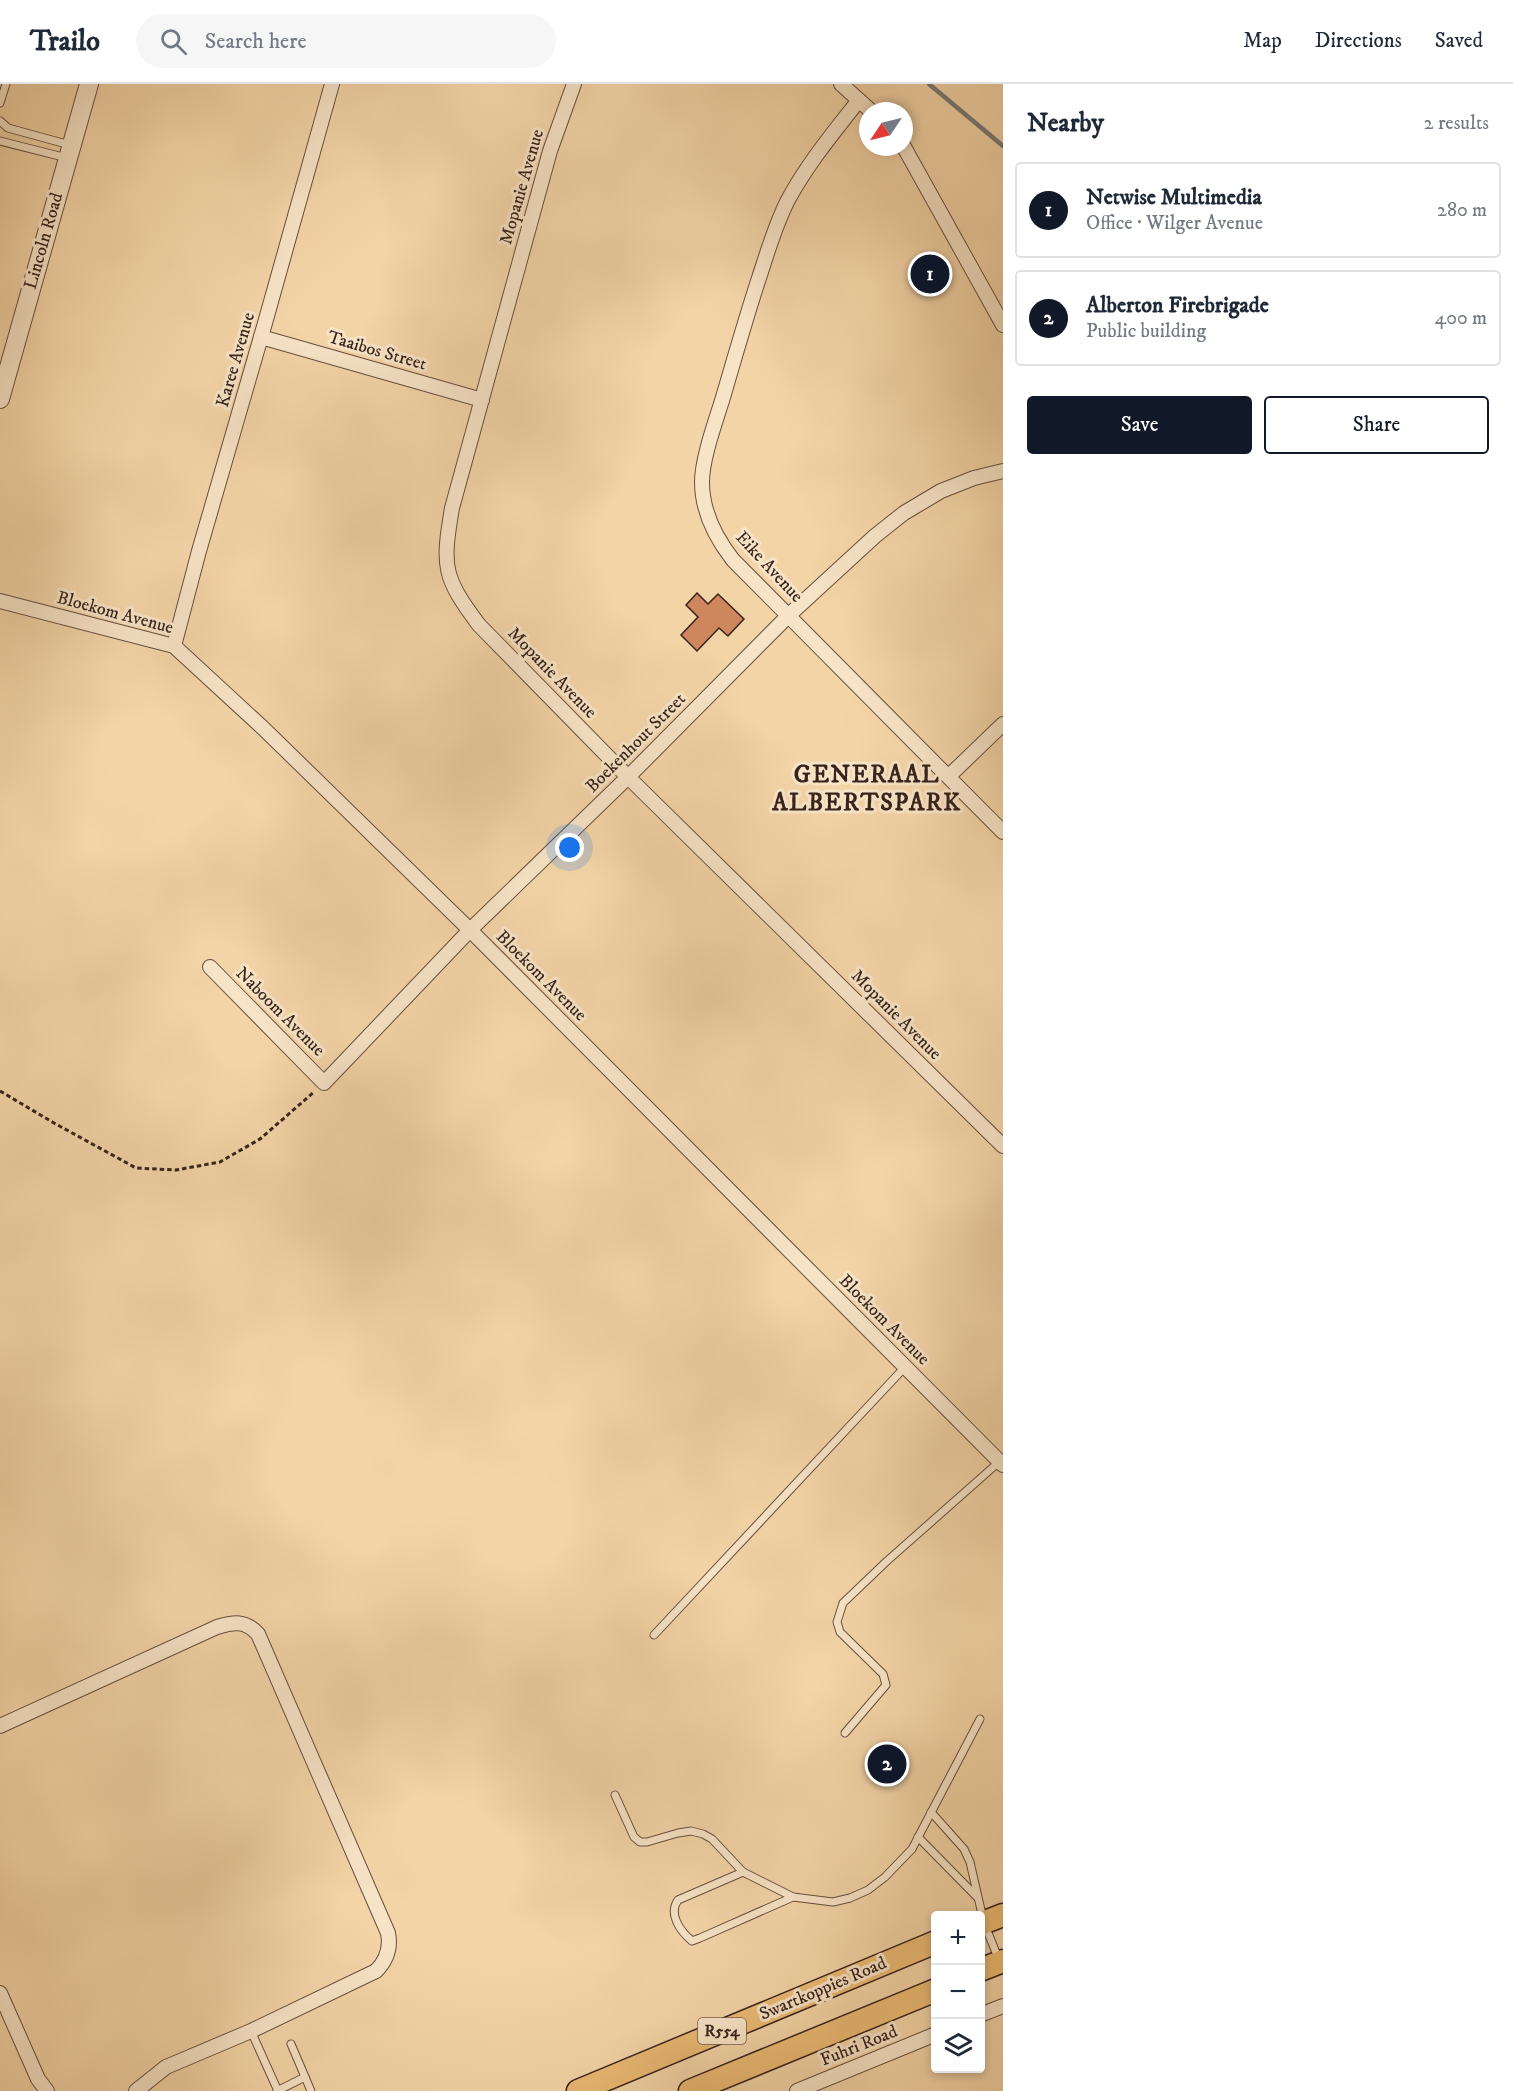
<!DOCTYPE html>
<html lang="en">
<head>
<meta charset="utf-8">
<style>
	:root { --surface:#fff; --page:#f6f6f7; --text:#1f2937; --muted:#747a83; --line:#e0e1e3; --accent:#111827 }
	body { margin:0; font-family:"IM FELL DW Pica",serif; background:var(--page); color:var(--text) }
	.controls { position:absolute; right:18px; bottom:18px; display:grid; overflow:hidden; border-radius:6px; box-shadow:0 3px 9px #0003 }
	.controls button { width:54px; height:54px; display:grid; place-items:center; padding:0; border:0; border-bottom:2px solid var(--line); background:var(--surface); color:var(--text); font:30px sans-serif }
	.compass { position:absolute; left:859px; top:18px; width:54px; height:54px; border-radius:50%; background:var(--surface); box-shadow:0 3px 9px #0003; rotate:235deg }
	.you { position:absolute; left:570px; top:764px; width:21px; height:21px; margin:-15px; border:4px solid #fff; border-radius:50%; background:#1a73e8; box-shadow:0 0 0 9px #1a73e833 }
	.badge { display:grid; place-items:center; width:39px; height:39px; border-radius:50%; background:var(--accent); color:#fff; font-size:20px; font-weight:700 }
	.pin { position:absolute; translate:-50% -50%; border:3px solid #fff; box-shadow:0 2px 6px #0006 }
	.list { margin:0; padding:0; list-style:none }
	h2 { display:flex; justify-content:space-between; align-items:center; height:78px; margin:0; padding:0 24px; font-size:26px }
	h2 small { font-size:20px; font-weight:400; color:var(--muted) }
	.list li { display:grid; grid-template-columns:39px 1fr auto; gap:18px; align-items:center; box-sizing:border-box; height:96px; margin:0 12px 12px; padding:0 12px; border:2px solid var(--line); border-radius:6px }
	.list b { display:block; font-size:22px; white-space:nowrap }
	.list p { margin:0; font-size:20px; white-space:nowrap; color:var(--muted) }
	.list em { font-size:20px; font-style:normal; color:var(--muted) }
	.actions { display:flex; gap:12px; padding:18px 24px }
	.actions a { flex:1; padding:14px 0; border:2px solid var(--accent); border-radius:6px; text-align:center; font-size:21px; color:var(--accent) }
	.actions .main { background:var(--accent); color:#fff }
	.icon { flex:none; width:33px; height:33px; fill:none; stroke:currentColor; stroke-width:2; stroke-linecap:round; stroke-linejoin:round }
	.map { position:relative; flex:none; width:1003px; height:2007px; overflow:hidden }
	header { display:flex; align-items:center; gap:36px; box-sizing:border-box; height:84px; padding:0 30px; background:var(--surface); border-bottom:2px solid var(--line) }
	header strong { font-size:28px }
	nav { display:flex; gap:33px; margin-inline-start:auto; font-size:21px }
	.search { width:420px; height:54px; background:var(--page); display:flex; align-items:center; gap:15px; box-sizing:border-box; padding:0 21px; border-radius:33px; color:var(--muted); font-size:22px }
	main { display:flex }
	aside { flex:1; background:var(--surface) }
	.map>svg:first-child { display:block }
</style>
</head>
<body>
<header>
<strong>Trailo</strong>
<div class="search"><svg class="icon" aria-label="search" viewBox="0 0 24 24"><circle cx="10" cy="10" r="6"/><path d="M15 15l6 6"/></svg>Search here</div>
<nav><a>Map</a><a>Directions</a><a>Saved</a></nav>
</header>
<main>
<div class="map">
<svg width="1003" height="2007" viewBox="0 0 1003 2007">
	<rect width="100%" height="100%" fill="#f3d4a7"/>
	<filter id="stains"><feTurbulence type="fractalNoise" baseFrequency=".00333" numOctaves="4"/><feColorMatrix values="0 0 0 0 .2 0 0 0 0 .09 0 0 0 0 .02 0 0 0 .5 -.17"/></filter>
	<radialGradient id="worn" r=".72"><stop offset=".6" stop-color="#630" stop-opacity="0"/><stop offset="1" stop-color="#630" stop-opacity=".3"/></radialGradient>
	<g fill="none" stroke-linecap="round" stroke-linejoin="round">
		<!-- stream -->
		<polyline stroke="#777b77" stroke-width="4.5" points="929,0 1003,62"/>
	</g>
	<!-- building -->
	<polygon fill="#ce865c" stroke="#37231c" stroke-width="1.5" points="697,509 708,520 718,510 744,535 728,552 719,544 697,567 681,551 698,533 686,521"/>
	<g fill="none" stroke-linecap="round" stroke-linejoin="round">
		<!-- service casing -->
		<g stroke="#664f3f" stroke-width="9">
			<g id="service">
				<polyline points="0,19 6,0"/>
				<polyline points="0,37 8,44 70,61"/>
				<polyline points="0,57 67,74"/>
				<polyline points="654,1551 905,1283"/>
				<polyline points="845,1649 886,1601 883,1590 840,1548 837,1538 843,1519 887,1477 999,1378"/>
				<polyline points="615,1711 634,1753 640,1758 647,1758 678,1749 691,1747 703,1750 712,1755 743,1788 793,1813 833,1818 850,1814 868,1806 885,1793 912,1765 980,1635"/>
				<polyline points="931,1728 964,1765 970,1778 984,1839 999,1876"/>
				<polyline points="918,1753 977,1813"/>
				<path d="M743 1788 678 1816C668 1830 680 1847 692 1857L700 1854 793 1813"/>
				<polyline points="251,1947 278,2007"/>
				<polyline points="291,1960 311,2007"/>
				<polyline points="277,2007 305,1993"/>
			</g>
		</g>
		<!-- minor casing -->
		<g stroke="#664f3f" stroke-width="16">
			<g id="minor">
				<path d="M574 0 550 67 452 424C442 483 443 493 479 541L628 693 1003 1062"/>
				<polyline points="841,0 871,27"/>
				<path d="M859 16C834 48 808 79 788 116 775 141 767 170 758 197 746 234 735 272 724 310 717 334 702 373 702 398 702 428 715 453 733 476L1003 748"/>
				<polyline points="904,63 1003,241"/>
				<polyline points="261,253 482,316"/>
				<polyline points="0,517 174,562 263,644 470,846 1003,1381"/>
				<polyline points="174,562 199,467 265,239 332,0"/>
				<polyline points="949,692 1003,640"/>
				<polyline points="210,883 324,999 470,846 628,693 789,531 875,452 904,429 941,407 974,394 1003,387"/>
				<path d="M0 1642 217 1543C234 1538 245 1536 258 1550L388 1849C391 1864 387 1876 376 1887L251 1947 166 1983 136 2007"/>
				<polyline points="0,1909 38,1995 47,2007"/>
				<polyline points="980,1931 1003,1922"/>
				<polyline points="797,2007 936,1950"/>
			</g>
		</g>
		<!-- tertiary casing -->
		<g stroke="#664f3f" stroke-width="20">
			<polyline id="tertiary" points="0,315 89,0"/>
		</g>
		<!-- primary casing -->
		<g stroke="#37231c" stroke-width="25">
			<g id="primary">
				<polyline points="980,1840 1003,1831"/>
				<polyline points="980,1886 1003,1877"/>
				<polyline points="578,2007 936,1858"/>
				<polyline points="690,2007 936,1906"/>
			</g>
		</g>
		<!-- path -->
		<polyline stroke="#37231c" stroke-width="3" stroke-dasharray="4.5 3" stroke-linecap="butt" points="0,1007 54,1039 136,1084 176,1086 220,1078 260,1055 314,1008"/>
		<!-- service -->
		<use href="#service" stroke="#f7e3c6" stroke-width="7"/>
		<!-- minor -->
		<use href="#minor" stroke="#f7e3c6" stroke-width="14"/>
		<!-- tertiary -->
		<use href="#tertiary" stroke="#f7e3c6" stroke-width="18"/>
		<!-- primary -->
		<use href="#primary" stroke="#eaba74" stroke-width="22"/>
	</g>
	<g text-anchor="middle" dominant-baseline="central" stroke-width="6" stroke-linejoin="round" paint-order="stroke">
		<!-- shield labels -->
		<rect fill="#f7e3c6" stroke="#715d4f" stroke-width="1.5" x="698" y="1934" width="48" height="26" rx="4.5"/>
		<g font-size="16" font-weight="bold" fill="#37231c">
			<text x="722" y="1947">R554</text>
		</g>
		<!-- street labels -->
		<g font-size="18" fill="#37231c" stroke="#f7e3c6">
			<text transform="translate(522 103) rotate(-74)">Mopanie Avenue</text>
			<text transform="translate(44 157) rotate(-74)">Lincoln Road</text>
			<text transform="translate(377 267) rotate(16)">Taaibos Street</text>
			<text transform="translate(236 276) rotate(-74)">Karee Avenue</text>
			<text transform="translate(769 483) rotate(47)">Eike Avenue</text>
			<text transform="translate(115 529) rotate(15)">Bloekom Avenue</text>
			<text transform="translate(552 589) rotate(46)">Mopanie Avenue</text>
			<text transform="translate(636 659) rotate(-45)">Boekenhout Street</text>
			<text transform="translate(541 892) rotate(45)">Bloekom Avenue</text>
			<text transform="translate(280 928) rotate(45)">Naboom Avenue</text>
			<text transform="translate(896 931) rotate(45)">Mopanie Avenue</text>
			<text transform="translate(884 1236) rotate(45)">Bloekom Avenue</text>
			<text transform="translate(823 1905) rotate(-23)">Swartkoppies Road</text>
			<text transform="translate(859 1962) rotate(-22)">Fuhri Road</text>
		</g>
		<!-- district labels -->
		<g font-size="24" font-weight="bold" letter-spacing="1.5" fill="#37231c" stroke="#f7e3c6">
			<text x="867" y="691">GENERAAL<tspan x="867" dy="28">ALBERTSPARK</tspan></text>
		</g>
	</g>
	<rect width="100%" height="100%" filter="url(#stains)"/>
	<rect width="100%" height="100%" fill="url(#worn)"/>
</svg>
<div class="controls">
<button>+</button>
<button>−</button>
<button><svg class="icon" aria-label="layers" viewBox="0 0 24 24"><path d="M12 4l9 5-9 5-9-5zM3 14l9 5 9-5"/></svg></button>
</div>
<svg class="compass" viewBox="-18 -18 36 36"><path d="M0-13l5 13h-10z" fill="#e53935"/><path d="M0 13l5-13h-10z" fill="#747a83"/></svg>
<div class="you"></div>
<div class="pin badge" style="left:930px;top:190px">1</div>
<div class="pin badge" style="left:887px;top:1680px">2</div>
</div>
<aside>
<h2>Nearby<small>2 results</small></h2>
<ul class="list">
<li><span class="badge">1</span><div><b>Netwise Multimedia</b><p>Office · Wilger Avenue</p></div><em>280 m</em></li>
<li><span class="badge">2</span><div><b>Alberton Firebrigade</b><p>Public building</p></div><em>400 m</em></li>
</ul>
<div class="actions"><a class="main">Save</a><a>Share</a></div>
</aside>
</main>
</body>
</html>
